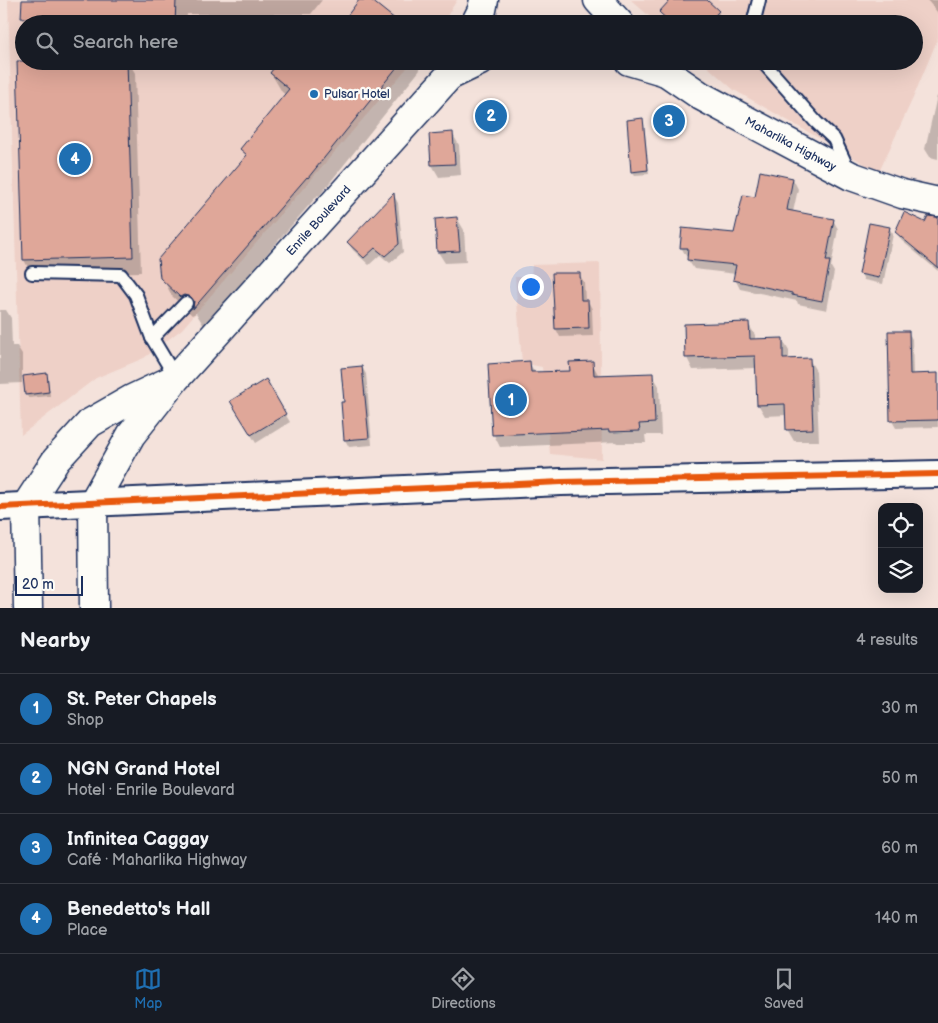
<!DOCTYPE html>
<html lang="en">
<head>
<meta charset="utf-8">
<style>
	:root { --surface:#171b24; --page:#20242c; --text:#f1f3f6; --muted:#9ea1a6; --line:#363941; --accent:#1f6fb2 }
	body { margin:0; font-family:"Balsamiq Sans",sans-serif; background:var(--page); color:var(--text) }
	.controls { position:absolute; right:15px; bottom:15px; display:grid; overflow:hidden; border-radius:10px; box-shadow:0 5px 20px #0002 }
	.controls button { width:45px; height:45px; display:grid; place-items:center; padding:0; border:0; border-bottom:1px solid var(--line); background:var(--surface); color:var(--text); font:25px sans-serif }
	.scale { position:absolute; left:15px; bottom:12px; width:68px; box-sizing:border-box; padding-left:5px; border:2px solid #1b2f5e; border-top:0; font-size:14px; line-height:18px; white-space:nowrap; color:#1b2f5e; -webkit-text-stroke:4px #fdfcf7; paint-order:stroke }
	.you { position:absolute; left:530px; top:286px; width:18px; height:18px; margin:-12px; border:4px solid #fff; border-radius:50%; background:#1a73e8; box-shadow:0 0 0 8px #1a73e833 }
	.badge { display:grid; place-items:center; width:32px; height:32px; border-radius:50%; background:var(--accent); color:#fff; font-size:16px; font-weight:700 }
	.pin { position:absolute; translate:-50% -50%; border:2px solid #fff; box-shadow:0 1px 5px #0006 }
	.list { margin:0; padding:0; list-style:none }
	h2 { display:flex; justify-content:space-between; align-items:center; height:65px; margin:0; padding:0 20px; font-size:21px }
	h2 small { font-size:16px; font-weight:400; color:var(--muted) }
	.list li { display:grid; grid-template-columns:32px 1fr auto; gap:15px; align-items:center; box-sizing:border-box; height:70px; padding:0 20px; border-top:1px solid var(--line) }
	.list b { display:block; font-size:19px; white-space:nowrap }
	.list p { margin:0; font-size:16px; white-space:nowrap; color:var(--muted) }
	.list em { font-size:16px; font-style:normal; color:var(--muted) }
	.icon { flex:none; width:28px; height:28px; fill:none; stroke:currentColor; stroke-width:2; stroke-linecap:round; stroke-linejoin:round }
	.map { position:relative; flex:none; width:938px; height:608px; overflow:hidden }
	.search { position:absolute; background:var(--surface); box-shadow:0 5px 20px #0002; left:15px; right:15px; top:15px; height:55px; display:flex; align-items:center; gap:12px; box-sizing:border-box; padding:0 18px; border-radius:28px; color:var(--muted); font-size:19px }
	.sheet { height:345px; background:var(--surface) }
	nav { display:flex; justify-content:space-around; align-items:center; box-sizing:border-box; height:70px; border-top:1px solid var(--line); background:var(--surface); font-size:14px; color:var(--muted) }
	nav a { display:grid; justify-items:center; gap:2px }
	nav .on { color:var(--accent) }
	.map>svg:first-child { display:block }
</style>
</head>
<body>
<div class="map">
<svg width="938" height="608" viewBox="0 0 938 608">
	<rect width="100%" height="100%" fill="#f4e2db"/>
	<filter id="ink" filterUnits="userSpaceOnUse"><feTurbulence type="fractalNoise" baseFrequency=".02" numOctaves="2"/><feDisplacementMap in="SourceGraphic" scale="10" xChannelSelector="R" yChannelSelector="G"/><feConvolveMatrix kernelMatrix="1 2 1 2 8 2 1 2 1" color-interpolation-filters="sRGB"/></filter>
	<g filter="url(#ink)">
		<!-- built -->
		<g fill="#eed0c7">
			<polygon points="8,0 457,0 442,24 24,24 24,61 413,61 182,329 144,358 96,378 21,435"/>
			<polygon points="631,0 938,0 938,38 913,98 879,172 734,90 701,61 914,61 914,24 658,24"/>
			<polygon points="600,263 602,459 550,454 542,367 522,363 515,277 531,277 532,265"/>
		</g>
		<!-- shadow -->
		<g fill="#0003">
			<polygon points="23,0 322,0 311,14 187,14 186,24 26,24 22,18"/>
			<polygon points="672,0 705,0 718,12 722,20 719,24 669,24 661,12"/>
			<polygon points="927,0 938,0 938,13"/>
			<polygon points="18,61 128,61 135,73 141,272 32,275 24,260"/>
			<polygon points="281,61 415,61 420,70 319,196 318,195 204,326 196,313 192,315 172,296 162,277 247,157 242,150 286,95 282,92 271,73"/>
			<polygon points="937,96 938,97 938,159 930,157 925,149"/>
			<polygon points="642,120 644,123 649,174 635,175 632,171"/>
			<polygon points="452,133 459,145 461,175 439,177 432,165"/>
			<polygon points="793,179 798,189 793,212 833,220 838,229 831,267 834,272 827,310 798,304 797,301 740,289 735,279 736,274 694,269 688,260 689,257 686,256 681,247 735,235 756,199"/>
			<polygon points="394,196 398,203 403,252 390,263 380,255 369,265 353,250 348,243"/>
			<polygon points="457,218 464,230 466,262 445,263 438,252"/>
			<polygon points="889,228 893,234 883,284 864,280 861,274"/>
			<polygon points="938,228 938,271 901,240 897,232"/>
			<polygon points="579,274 584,282 585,301 588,301 592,309 593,336 560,337 556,329"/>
			<polygon points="0,310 6,310 11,318 12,346 17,346 22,354 22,383 0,384"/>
			<polygon points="748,323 755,335 755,340 782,339 789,351 789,360 809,359 816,371 819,441 794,441 787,429 787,415 765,416 758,404 756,368 693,370 687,358 685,326"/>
			<polygon points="889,332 908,332 912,339 913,375 938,374 938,427 896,428 892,421"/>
			<polygon points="529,362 535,373 571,372 592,363 599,376 652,374 659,386 661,435 645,435 646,443 617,443 616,442 500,447 494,435"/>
			<polygon points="362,367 366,374 372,445 349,447 345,440 342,403 346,403"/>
			<polygon points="46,374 48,378 50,396 29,398 26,395"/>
			<polygon points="265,381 290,422 256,443 231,402"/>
		</g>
		<!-- building -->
		<g fill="#dfa799" stroke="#1b2f5e">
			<polygon points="22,0 176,0 175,24 21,18"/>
			<polygon points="359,0 371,0 401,24 341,24"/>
			<polygon points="670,0 707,0 719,11 707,24 672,24 659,12"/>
			<polygon points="17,61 127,61 133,257 23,260"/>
			<polygon points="279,61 402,61 308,178 307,177 193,309 194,301 191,297 184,295 180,297 160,278 158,259 247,155 240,149 289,89 270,73"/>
			<polygon points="643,118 648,170 631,172 627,120"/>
			<polygon points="453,132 455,164 431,165 429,134"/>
			<polygon points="760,171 793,178 787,210 834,219 826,261 830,261 822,301 792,295 792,293 733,280 736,265 687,260 688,248 680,248 682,228 734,233 743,195 755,197"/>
			<polygon points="394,193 399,244 385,256 375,248 364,258 347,242"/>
			<polygon points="904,212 925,222 928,216 938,217 938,268 895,232"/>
			<polygon points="457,217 460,251 437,252 435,219"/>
			<polygon points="869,223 890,227 879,278 859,274"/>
			<polygon points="552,273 580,273 581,300 588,300 589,328 555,329"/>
			<polygon points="749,322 750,339 783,338 783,359 810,358 813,429 786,430 785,404 757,405 755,356 685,358 684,324"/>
			<polygon points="888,331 909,331 910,374 938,373 938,420 890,421"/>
			<polygon points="530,361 531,372 570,371 569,362 593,361 594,375 653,373 655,423 639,424 640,431 609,432 609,430 492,435 488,364"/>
			<polygon points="362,366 369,438 344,440 341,402 344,402 341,368"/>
			<polygon points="47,373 49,392 25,395 23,376"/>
			<polygon points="266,379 286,414 251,435 230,401"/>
		</g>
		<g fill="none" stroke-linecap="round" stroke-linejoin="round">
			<!-- lane casing -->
			<g stroke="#1b2f5e" stroke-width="16">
				<g id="lane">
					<polyline points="753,24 759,0"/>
					<polyline points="762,61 816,122 834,139 848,169"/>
					<polyline points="32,273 121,275 136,295 152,338 176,378"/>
					<polyline points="152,338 186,303"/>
				</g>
			</g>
			<!-- street casing -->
			<g stroke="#1b2f5e" stroke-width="30">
				<polyline id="street" points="0,507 561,482 938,474"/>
			</g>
			<!-- primary casing -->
			<g stroke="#1b2f5e" stroke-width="31">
				<g id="primary">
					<polyline points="598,0 620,24"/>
					<path id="s1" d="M656 61 666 72 701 96 851 176 902 194 938 202"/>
				</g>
			</g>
			<!-- highway casing -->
			<g stroke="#1b2f5e" stroke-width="31">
				<g id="highway">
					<polyline points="475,24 482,10 484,0"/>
					<polyline points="629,61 666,72"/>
					<polyline points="449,76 480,61"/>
					<polyline points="28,608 26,506 56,460 90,423 132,399 170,381"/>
					<path id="s2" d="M94 608 93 503 131 435 176 378 449 76 457 61"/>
				</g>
			</g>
			<!-- lane -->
			<use href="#lane" stroke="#fdfcf7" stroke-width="12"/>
			<!-- street -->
			<use href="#street" stroke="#fdfcf7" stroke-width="26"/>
			<!-- primary -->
			<use href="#primary" stroke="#fdfcf7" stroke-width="28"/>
			<!-- highway -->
			<use href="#highway" stroke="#fdfcf7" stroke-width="28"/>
			<!-- cycleway casing -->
			<g stroke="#fdfcf7" stroke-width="9">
				<polyline id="cycleway" points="0,507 561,482 938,474"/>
			</g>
			<!-- cycleway -->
			<use href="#cycleway" stroke="#e8590c" stroke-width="6"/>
		</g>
	</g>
	<!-- markers -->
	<circle fill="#1f6fb2" stroke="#fdfcf7" stroke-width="2" cx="314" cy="94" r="5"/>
	<g text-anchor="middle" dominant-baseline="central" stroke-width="4.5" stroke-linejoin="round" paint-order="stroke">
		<!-- poi labels -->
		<g font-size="12" fill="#1b2f5e" stroke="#fdfcf7" text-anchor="start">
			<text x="324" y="94">Pulsar Hotel</text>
		</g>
		<!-- street labels -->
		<g font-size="12" fill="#1b2f5e" stroke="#fdfcf7">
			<text stroke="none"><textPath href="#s1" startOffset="159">Maharlika Highway</textPath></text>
			<text stroke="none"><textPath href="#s2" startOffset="468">Enrile Boulevard</textPath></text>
		</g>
	</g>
</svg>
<div class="controls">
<button><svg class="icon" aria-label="locate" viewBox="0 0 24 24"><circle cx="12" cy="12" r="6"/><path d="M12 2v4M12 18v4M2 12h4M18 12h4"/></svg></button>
<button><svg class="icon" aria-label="layers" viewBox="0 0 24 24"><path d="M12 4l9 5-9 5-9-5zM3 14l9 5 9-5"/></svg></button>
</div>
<div class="scale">20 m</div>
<div class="you"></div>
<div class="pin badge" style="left:511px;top:400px">1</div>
<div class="pin badge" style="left:491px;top:116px">2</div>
<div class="pin badge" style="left:669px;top:121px">3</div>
<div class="pin badge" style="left:75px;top:159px">4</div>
<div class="search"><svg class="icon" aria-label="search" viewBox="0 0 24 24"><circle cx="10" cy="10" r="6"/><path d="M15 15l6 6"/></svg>Search here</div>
</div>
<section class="sheet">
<h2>Nearby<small>4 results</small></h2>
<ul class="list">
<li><span class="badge">1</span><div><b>St. Peter Chapels</b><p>Shop</p></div><em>30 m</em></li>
<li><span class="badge">2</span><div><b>NGN Grand Hotel</b><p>Hotel · Enrile Boulevard</p></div><em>50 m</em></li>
<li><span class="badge">3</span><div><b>Infinitea Caggay</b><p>Café · Maharlika Highway</p></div><em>60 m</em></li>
<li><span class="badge">4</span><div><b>Benedetto's Hall</b><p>Place</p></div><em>140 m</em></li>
</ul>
</section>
<nav>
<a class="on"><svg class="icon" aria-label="map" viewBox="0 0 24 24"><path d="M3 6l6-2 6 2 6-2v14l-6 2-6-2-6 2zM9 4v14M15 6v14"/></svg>Map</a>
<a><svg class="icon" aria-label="directions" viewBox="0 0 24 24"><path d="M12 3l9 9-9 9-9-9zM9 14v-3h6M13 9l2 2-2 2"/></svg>Directions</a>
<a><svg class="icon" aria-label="saved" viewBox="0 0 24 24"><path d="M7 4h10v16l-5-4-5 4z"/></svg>Saved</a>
</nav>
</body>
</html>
